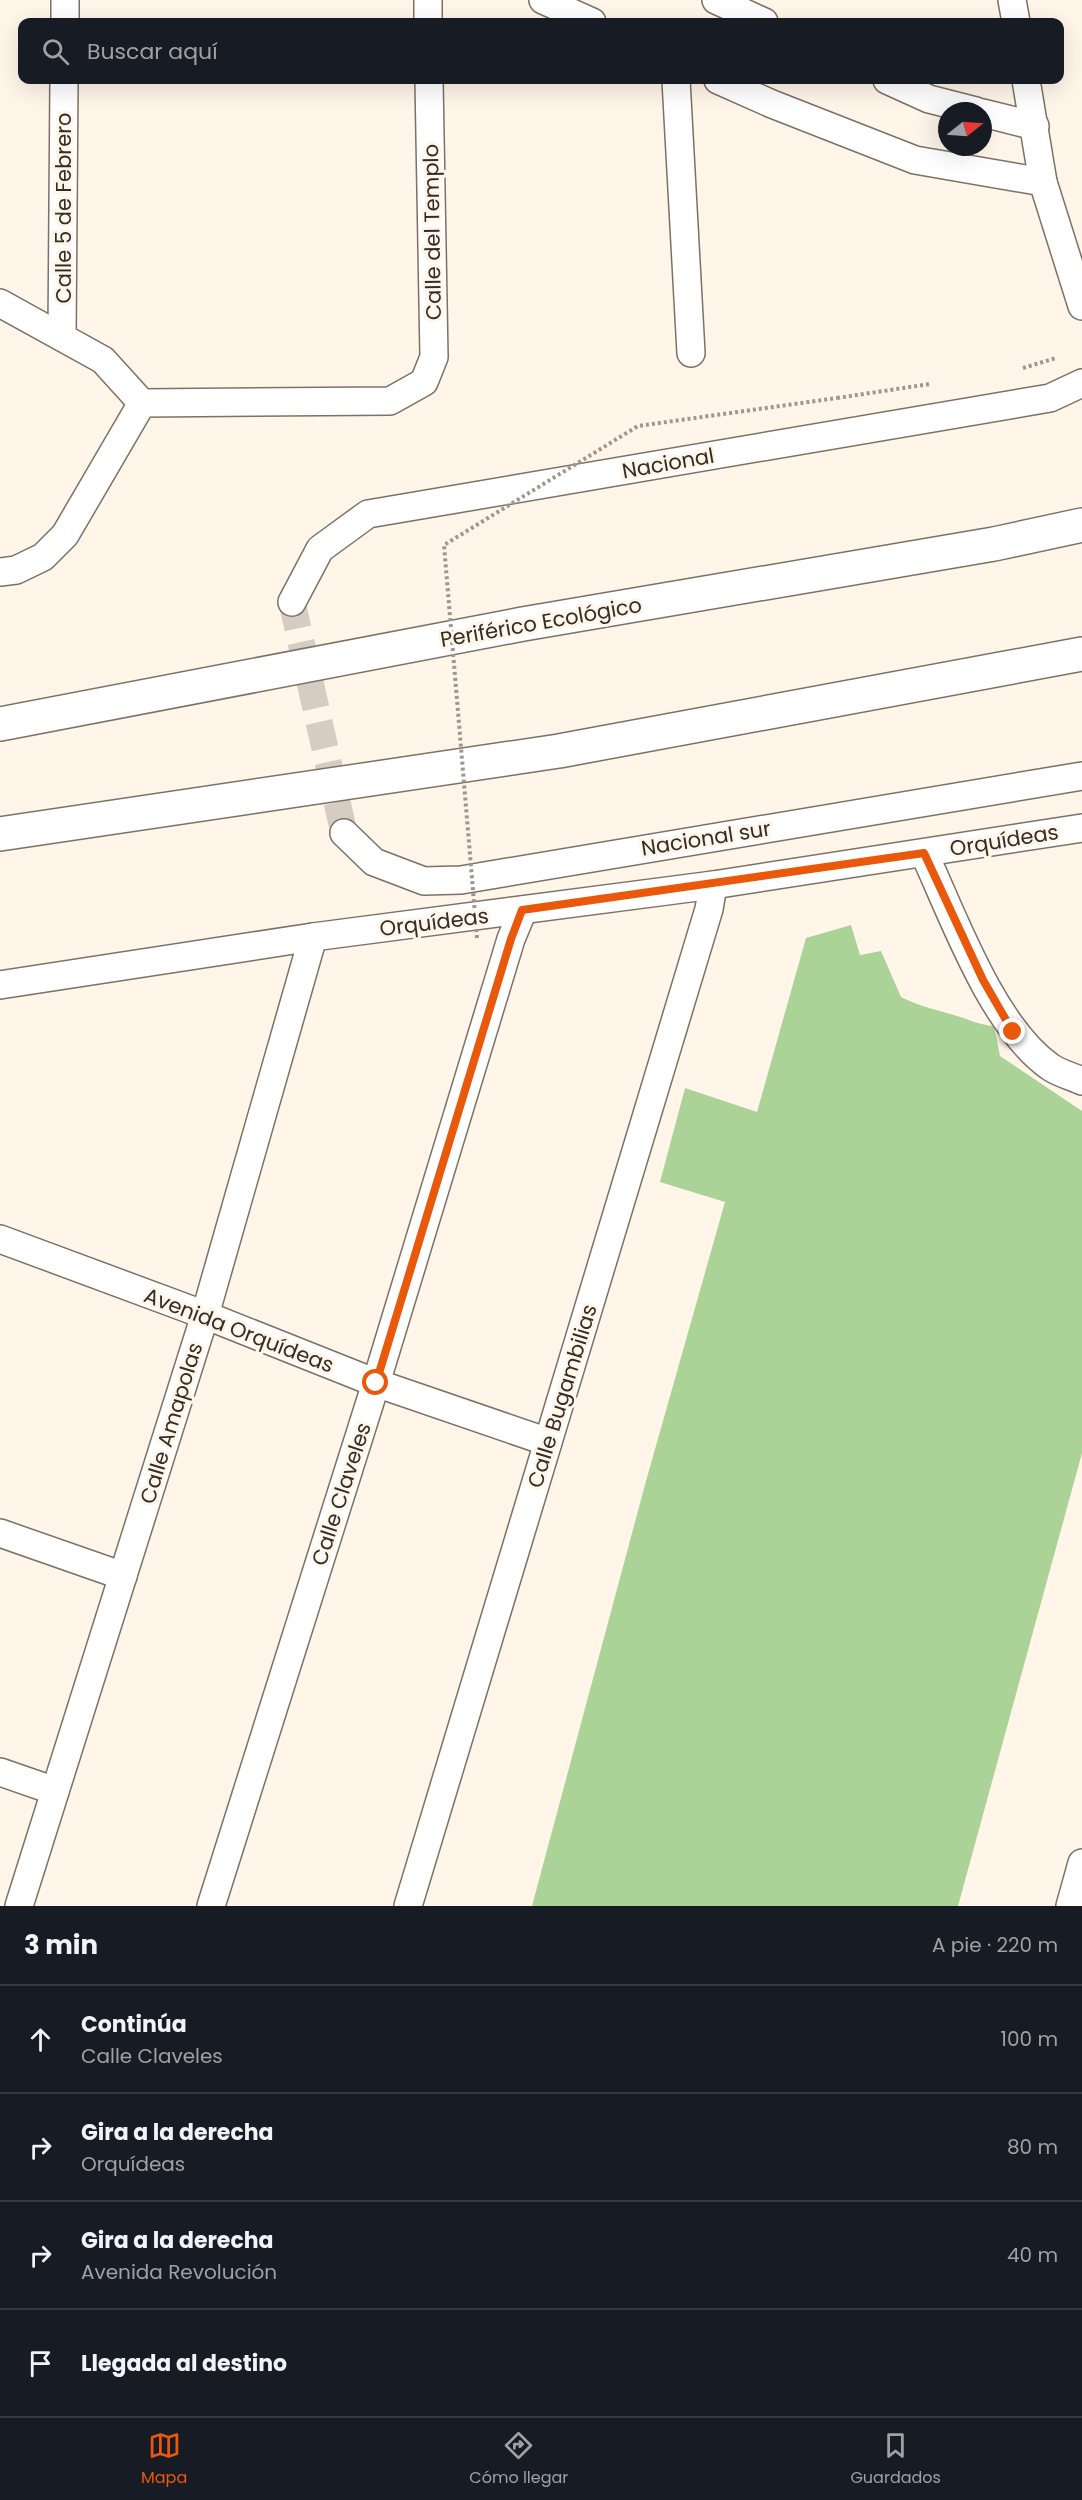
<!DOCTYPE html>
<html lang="es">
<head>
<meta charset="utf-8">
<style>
	:root { --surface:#171b24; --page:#242831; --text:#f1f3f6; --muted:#9ea1a6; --line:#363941; --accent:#ea580c }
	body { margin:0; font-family:Poppins,sans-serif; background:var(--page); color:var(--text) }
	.compass { position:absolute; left:938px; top:102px; width:54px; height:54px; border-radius:50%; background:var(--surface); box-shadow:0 6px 24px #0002; rotate:73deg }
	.stop { position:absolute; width:18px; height:18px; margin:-14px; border:4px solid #ea580c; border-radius:50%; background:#fff }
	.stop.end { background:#ea580c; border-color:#fff; box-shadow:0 2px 6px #0008 }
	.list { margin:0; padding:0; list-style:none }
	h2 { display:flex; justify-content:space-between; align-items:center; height:78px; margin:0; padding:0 24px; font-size:26px }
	h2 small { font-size:20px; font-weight:400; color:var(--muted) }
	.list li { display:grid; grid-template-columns:39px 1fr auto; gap:18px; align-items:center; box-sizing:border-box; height:108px; padding:0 24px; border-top:2px solid var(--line) }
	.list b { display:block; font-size:22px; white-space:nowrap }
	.list p { margin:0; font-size:20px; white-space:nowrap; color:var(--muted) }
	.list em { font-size:20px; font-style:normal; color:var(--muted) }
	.icon { flex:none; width:33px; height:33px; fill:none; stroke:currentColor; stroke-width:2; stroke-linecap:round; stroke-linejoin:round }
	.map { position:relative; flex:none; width:1082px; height:1906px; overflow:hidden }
	.search { position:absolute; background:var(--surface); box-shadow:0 6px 24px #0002; left:18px; right:18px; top:18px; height:66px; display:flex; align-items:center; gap:15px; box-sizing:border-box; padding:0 21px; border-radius:12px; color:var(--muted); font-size:22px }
	.sheet { height:510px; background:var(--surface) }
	nav { display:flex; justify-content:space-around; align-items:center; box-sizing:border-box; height:84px; border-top:2px solid var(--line); background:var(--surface); font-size:16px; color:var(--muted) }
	nav a { display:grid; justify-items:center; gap:3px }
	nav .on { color:var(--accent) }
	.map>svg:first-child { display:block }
</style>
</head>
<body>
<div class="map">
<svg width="1082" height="1906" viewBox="0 0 1082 1906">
	<rect width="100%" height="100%" fill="#fff5e9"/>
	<!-- green -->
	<path fill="#acd397" d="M851 925 860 955 881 951 901 997C919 1006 937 1010 957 1016 970 1020 980 1025 994 1026L1000 1056 1082 1111V1453L958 1906H532L646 1481 725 1202 660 1182 685 1088 757 1112 806 938Z"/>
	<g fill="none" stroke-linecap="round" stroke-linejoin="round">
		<!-- street-tunnel -->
		<polyline stroke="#d6cdc2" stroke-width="27" stroke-dasharray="27 14" stroke-linecap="butt" points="292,602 344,833"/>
		<!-- street casing -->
		<g stroke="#7c7164" stroke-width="30">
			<g id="street">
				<polyline points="428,0 428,22"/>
				<polyline points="543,0 592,22"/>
				<polyline points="716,0 764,22"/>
				<polyline points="1012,0 1016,22"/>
				<polyline points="65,22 65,0"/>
				<polyline points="676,80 691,353"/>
				<polyline points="718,80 772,104 915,160 1043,182"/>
				<polyline points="887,80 929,99 976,111"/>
				<polyline points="1026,80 1043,182 1082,306"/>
				<polyline points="983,113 1035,126"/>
				<polyline points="0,303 103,360 142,403"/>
				<polyline points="62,337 64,80"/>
				<polyline points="0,572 16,570 43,557 65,535 142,403 390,401 424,382 434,357 429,80"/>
				<polyline points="292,602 320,549 368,514 1050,398 1082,383"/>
				<polyline points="344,833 374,862 424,881 461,880 1082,776"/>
				<path d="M924 853C953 916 992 1025 1049 1066 1058 1073 1071 1076 1082 1081"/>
				<polyline points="0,985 313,937 713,885 1082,828"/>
				<polyline points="0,1239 205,1315 376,1383 548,1442"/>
				<polyline points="0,1533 123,1576"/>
				<polyline points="0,1772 55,1791"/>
				<polyline points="19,1906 205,1315 313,937"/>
				<polyline points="211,1906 376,1383 511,939 523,910"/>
				<polyline points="408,1906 709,909 713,885"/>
				<polyline points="1070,1906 1082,1863"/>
			</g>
		</g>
		<!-- highway casing -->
		<g stroke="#7c7164" stroke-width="36">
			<g id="highway">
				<polyline points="0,724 523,624 994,544 1082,525"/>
				<polyline points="0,834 559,751 1082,654"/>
			</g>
		</g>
		<!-- path -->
		<g stroke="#9f978e" stroke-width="4" stroke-dasharray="3 3" stroke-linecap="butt">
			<polyline points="1023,368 1056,358"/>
			<polyline points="837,398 930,384"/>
		</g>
		<!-- street -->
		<use href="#street" stroke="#fff" stroke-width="27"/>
		<!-- highway -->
		<use href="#highway" stroke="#fff" stroke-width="33"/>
		<!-- path-bridge -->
		<polyline stroke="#9f978e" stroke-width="4" stroke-dasharray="3 3" stroke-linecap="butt" points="477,938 444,545 638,426 837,398"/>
	</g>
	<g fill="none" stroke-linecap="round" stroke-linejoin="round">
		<!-- route -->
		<polyline stroke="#ea580c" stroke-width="8" points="376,1383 511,939 522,910 924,853 983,980 1013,1032"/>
	</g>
	<g text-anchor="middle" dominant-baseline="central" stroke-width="6" stroke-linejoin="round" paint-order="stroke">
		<!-- street labels -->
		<g font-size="21" fill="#312d27" stroke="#fff5e9">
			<text transform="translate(63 208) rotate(-90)">Calle 5 de Febrero</text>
			<text transform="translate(432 232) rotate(-91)">Calle del Templo</text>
			<text transform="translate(668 463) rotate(-10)">Nacional</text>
			<text transform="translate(541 622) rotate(-10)">Periférico Ecológico</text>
			<text transform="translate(706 838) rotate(-9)">Nacional sur</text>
			<text transform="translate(1004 840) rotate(-9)">Orquídeas</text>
			<text transform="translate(434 922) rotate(-7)">Orquídeas</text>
			<text transform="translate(239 1330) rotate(21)">Avenida Orquídeas</text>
			<text transform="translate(562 1396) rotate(-73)">Calle Bugambilias</text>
			<text transform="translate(171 1423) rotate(-73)">Calle Amapolas</text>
			<text transform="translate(341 1494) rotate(-72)">Calle Claveles</text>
		</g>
	</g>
</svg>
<svg class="compass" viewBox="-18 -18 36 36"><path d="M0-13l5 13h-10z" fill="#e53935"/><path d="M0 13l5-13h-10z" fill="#9ea1a6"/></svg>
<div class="stop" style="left:376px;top:1383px"></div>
<div class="stop end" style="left:1013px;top:1032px"></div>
<div class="search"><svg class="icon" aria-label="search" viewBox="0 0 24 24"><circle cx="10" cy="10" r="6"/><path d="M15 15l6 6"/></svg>Buscar aquí</div>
</div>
<section class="sheet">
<h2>3 min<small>A pie · 220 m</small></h2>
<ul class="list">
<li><svg class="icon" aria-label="ahead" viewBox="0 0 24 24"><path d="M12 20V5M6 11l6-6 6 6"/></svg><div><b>Continúa</b><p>Calle Claveles</p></div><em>100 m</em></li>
<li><svg class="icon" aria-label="right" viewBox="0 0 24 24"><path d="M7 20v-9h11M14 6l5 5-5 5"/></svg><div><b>Gira a la derecha</b><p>Orquídeas</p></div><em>80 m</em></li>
<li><svg class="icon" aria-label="right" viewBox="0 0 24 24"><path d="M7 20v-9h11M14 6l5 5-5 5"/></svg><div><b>Gira a la derecha</b><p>Avenida Revolución</p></div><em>40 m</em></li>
<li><svg class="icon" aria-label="arrive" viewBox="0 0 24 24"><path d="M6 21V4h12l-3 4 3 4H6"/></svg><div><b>Llegada al destino</b></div></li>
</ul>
</section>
<nav>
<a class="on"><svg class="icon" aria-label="map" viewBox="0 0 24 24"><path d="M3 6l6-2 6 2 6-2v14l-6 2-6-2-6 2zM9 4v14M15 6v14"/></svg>Mapa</a>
<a><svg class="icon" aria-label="directions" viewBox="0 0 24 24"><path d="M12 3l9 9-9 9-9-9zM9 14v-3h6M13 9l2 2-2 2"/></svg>Cómo llegar</a>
<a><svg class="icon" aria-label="saved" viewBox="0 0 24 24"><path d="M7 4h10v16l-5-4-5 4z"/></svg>Guardados</a>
</nav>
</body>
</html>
